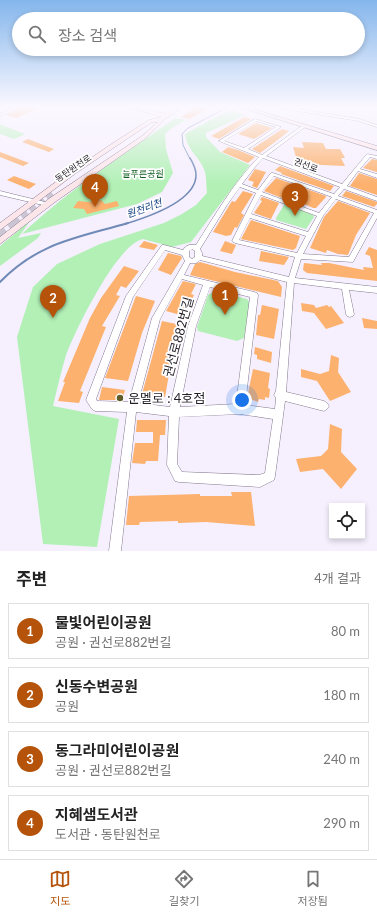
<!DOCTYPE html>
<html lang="ko">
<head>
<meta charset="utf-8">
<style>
	:root { --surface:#fff; --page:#f2f2f2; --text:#222; --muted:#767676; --line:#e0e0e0; --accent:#b45309 }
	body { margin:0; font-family:Lato,"Noto Sans KR",sans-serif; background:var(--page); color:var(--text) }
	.controls { position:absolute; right:12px; bottom:12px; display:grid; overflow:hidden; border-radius:0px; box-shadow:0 2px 6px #0003 }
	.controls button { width:36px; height:36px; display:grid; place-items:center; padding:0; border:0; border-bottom:1px solid var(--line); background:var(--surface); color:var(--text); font:20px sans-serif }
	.you { position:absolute; left:242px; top:400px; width:14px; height:14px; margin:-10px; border:3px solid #fff; border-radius:50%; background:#1a73e8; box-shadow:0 0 0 6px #1a73e833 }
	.badge { display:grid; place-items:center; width:26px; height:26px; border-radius:50%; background:var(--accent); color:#fff; font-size:13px; font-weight:700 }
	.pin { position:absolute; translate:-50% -33px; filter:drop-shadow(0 1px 2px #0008) }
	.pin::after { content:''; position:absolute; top:21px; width:14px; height:12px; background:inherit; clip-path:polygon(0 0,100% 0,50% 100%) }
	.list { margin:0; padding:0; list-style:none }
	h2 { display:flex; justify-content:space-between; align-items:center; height:52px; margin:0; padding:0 16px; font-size:17px }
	h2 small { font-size:13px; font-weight:400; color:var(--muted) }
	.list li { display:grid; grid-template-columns:26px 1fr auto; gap:12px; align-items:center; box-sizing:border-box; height:56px; margin:0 8px 8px; padding:0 8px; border:1px solid var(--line); border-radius:0px }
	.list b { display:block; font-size:15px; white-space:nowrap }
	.list p { margin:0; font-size:13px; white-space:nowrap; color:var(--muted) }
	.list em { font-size:13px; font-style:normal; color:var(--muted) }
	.icon { flex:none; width:22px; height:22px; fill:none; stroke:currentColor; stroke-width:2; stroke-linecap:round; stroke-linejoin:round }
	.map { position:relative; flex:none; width:377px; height:551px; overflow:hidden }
	.search { position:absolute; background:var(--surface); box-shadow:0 2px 6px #0003; left:12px; right:12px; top:12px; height:44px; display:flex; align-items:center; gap:10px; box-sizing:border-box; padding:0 14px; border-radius:22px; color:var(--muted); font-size:15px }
	.sheet { height:308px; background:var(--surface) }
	nav { display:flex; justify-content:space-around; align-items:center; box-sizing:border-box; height:56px; border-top:1px solid var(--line); background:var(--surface); font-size:11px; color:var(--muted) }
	nav a { display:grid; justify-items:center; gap:2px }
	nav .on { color:var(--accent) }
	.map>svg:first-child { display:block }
</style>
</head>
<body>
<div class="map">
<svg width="377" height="551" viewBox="0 0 377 551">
	<rect width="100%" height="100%" fill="#f6effe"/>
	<!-- green -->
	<g fill="#b2f0b6">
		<path d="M231 109 245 115 206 133V137L220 152 250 165 191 242 172 247 143 239C117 244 75 331 66 355 61 372 57 389 53 406L119 419 97 547 43 544 17 337 33 287 57 264 100 244 164 223 182 214 196 205 207 193C206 184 207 175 203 167 196 153 188 151 185 134Z"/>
		<path d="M175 118 186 120 173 127 165 134 166 149 173 173 162 192 137 204 22 234C68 190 124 155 175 118Z"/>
		<polygon points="0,124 25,134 14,139 0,134"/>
		<polygon points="287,204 313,215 314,217 306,229 276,220 276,218 284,205"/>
		<polygon points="30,221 18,238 41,233 38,238 0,266 0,246"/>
		<polygon points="215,291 247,299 250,303 244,338 237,341 198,331 197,327 208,295"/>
	</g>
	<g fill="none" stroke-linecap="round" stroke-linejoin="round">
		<!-- stream-far2 -->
		<polyline stroke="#6f8ab6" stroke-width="1" points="190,159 183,145 182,134 188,128 228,107"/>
		<!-- stream-far1 -->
		<path stroke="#6f8ab6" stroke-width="1.5" d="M125 224C145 218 196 202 196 175 196 169 193 163 190 158"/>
		<!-- stream -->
		<path stroke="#6f8ab6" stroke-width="2" d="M0 282C39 242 77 238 128 223"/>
	</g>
	<!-- building -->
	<g fill="#fcb16f">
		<polygon points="22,107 42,107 16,118 6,115"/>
		<polygon points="197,107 211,107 189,119 181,117"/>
		<polygon points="244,117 251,119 219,139 211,136"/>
		<polygon points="256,123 272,128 254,139 238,134"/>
		<polygon points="282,129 289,131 275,142 260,153 252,149"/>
		<polygon points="28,139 54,149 49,152 22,142"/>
		<polygon points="302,142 323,143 326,149 340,149 345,158 341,158 345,166 298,164 293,147 304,148"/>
		<polygon points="228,147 238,150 255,157 248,163 222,152"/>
		<polygon points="0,152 29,163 23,166 0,157"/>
		<polygon points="372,159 377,160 377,172 363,168"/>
		<polygon points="280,166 334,186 330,191 281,174 282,173 275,170"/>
		<polygon points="255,169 266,172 257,188 252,186 254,182 248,180"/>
		<polygon points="359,173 377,179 377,195 350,186"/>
		<polygon points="14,176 36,184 29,189 7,180"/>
		<polygon points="276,178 326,196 326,197 316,208 313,208 284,195 282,198 264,191"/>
		<polygon points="243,191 253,194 241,213 244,215 237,228 235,227 231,235 226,236 213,232 232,201 235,202"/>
		<polygon points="346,191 377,202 377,204 374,207 342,196"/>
		<polygon points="262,197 279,203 271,219 254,213 262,201 260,200"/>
		<polygon points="101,200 105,204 117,201 119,206 87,214 84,209 73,208 78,201 88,202"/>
		<polygon points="338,201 370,213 356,235 348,255 338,254 327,250 326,253 310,248 324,217"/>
		<polygon points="251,220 300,236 296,248 293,250 241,239"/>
		<polygon points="144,241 158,245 154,250 139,247"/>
		<polygon points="225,241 236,245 232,254 220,251"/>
		<polygon points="369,247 377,250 377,281 307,273 303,270 304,263 322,265 321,263 329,263 364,270 363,267 373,268 370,256 365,254"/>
		<polygon points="261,251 289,257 284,265 259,261"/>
		<polygon points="168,253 181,256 182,258 171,275 158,270"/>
		<polygon points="200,262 235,272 278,281 282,287 281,297 190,275 195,264"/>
		<polygon points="124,266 139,271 126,288 121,286 116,295 120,296 102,326 106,327 80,391 83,392 79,403 58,401 65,382 63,382 90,318 101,298"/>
		<polygon points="183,281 196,284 191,294 194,295 184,316 166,311"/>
		<polygon points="136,296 155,301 142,333 128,381 105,378"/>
		<polygon points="301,303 314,305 316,308 327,305 329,307 331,306 344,323 326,329 314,313 302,311"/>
		<polygon points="262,305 279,309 274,339 256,335 258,315 260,315"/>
		<polygon points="362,318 377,321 377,329 364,328"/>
		<polygon points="162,321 181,325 172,357 165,397 142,394"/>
		<polygon points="255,347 272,352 271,363 257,359 257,355 254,354"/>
		<polygon points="331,355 339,358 338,372 351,392 330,401 317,381 301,377 301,369 320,374 329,371"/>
		<polygon points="253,369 270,373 268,388 270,389 269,398 265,397 265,400 259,399 258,402 247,398"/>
		<polygon points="102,387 125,390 122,400 99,400"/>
		<polygon points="137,420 166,420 165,435 160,435 158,461 146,461 145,464 132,463 135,443 153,443 153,432 136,432"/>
		<polygon points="330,424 342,429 341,452 357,469 341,489 323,469 300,472 296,459 321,456 328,449"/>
		<polygon points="231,492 251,492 255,526 206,522 178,523 178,521 140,522 139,525 126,525 129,496 200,494 200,496 232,496"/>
	</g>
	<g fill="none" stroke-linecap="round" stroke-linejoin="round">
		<!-- secondary-tunnel-far1 -->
		<polyline stroke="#ccc5d3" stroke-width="7" stroke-dasharray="7 3.5" stroke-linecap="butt" points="14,224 55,191"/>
		<!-- secondary-tunnel -->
		<polyline stroke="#ccc5d3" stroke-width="8" stroke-dasharray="8 4.5" stroke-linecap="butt" points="0,236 16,223"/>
		<!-- lane casing -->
		<g stroke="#847990" stroke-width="3">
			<g id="lane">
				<polyline points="279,107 359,120 377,126"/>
				<polyline points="249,109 254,107"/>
			</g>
		</g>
		<!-- street casing -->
		<g stroke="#847990" stroke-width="1">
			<g id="street">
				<polygon points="0,107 4,107 0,109"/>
				<polygon points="16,107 21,107 0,116 0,114"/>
				<path d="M255 119 281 127 248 149 262 155 303 125H305V127L266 156 342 184 367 154 377 156V159L370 157 360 169 377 174V178L358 171 347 186 377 197V201L344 189 338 196 377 210V218L353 262 301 259 295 278 377 287V293L349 290 354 314 353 316 350 317 347 316 346 314 342 289 294 283 286 392 324 401 327 403 329 406 327 409 324 411 285 401 275 476 274 480 260 487 179 482 175 481 167 465 169 416 136 412 121 551H109L127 412 95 411 92 409 86 400 126 296 162 245H164L183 250C186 245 190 244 196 245 215 215 234 182 259 157L219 141ZM256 121 276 127 244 148 224 141ZM263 158 340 187 334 194 273 173H271L258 190 242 184 255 167ZM274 176 332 197 319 213 262 192ZM240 187 256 193 232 241 235 243 295 257 289 277 202 256V253L200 249 227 205ZM261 195 317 216 308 232 251 214ZM336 199 374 213 349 257 303 254 323 216ZM250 218 306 236 297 253 239 240ZM192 249 195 251V257L192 259 189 257V251ZM165 250 182 255 185 261 152 318 129 402 97 401 96 399 133 297ZM200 260 287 282 276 391 274 395 276 398 275 409 245 405 258 295 257 293 254 292 184 275 190 263H196ZM182 279 203 285 188 326 170 407 138 403 160 319ZM210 287 250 297 236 404 180 407 196 326ZM240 414 273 419 265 473 259 475 182 472 177 464 179 417Z"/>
				<polygon points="0,191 49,203 50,204 47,206 0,195"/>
			</g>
		</g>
		<!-- secondary casing -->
		<g stroke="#847990" stroke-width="1">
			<g id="secondary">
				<polygon points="128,107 135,107 166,114 178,107 183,107 165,119 146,138 55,202 0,244 0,237 50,198 142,136 158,122 152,122 76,173 0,230 0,223 53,184 110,145 149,120 162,117"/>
				<polygon points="239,107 246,107 377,146 377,150"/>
			</g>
		</g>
		<!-- lane -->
		<use href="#lane" stroke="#fff" stroke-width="2"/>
		<!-- street -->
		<use href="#street" fill="#fff" fill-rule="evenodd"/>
		<!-- secondary -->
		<use href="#secondary" fill="#fce6ea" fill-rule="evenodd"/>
	</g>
	<!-- sky -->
	<linearGradient id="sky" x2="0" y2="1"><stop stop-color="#84b6ec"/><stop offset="0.58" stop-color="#fbf8ff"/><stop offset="1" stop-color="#fbf8ff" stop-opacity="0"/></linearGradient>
	<rect width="377" height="184" fill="url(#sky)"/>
	<!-- markers -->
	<circle fill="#5f5c29" stroke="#fff" stroke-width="1.5" cx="120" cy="398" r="4"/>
	<g text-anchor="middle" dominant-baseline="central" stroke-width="3.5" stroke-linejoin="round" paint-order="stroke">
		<!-- far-street labels -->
		<g font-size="9" fill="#241f28" stroke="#fff">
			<text transform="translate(306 165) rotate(20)">권선로</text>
			<text transform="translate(73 168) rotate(-34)">동탄원천로</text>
		</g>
		<!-- far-park labels -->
		<g font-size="9" fill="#146223" stroke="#fff">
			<text x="143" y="173">늘푸른공원</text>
		</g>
		<!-- far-water labels -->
		<g font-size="10" font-style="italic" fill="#124082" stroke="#fff">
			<text transform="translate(144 208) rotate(-20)">원천리천</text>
		</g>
		<!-- near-street labels -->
		<g font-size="13" fill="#241f28" stroke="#fff">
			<text transform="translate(178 337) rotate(-75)">권선로882번길</text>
		</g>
		<!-- near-poi labels -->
		<g font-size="13" fill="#241f28" stroke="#fff" text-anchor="start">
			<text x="128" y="398">운멜로 : 4호점</text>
		</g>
	</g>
</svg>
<div class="controls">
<button><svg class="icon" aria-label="locate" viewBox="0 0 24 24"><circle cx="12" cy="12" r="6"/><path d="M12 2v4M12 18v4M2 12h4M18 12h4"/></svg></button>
</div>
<div class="you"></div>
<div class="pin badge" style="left:225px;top:315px">1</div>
<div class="pin badge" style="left:53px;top:318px">2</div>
<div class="pin badge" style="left:295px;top:216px">3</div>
<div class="pin badge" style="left:95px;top:207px">4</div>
<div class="search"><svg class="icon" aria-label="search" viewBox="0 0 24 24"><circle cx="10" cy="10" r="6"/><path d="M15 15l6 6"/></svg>장소 검색</div>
</div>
<section class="sheet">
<h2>주변<small>4개 결과</small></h2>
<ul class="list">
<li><span class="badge">1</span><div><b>물빛어린이공원</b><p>공원 · 권선로882번길</p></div><em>80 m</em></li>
<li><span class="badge">2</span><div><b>신동수변공원</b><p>공원</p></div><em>180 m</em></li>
<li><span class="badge">3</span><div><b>동그라미어린이공원</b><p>공원 · 권선로882번길</p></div><em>240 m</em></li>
<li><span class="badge">4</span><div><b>지혜샘도서관</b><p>도서관 · 동탄원천로</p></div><em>290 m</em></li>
</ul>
</section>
<nav>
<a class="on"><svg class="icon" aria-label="map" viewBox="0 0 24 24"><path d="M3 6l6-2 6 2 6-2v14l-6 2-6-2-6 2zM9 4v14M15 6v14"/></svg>지도</a>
<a><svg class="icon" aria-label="directions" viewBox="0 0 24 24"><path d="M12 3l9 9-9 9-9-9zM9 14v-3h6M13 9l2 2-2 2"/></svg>길찾기</a>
<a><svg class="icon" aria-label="saved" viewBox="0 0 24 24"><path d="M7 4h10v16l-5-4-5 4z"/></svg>저장됨</a>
</nav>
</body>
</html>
